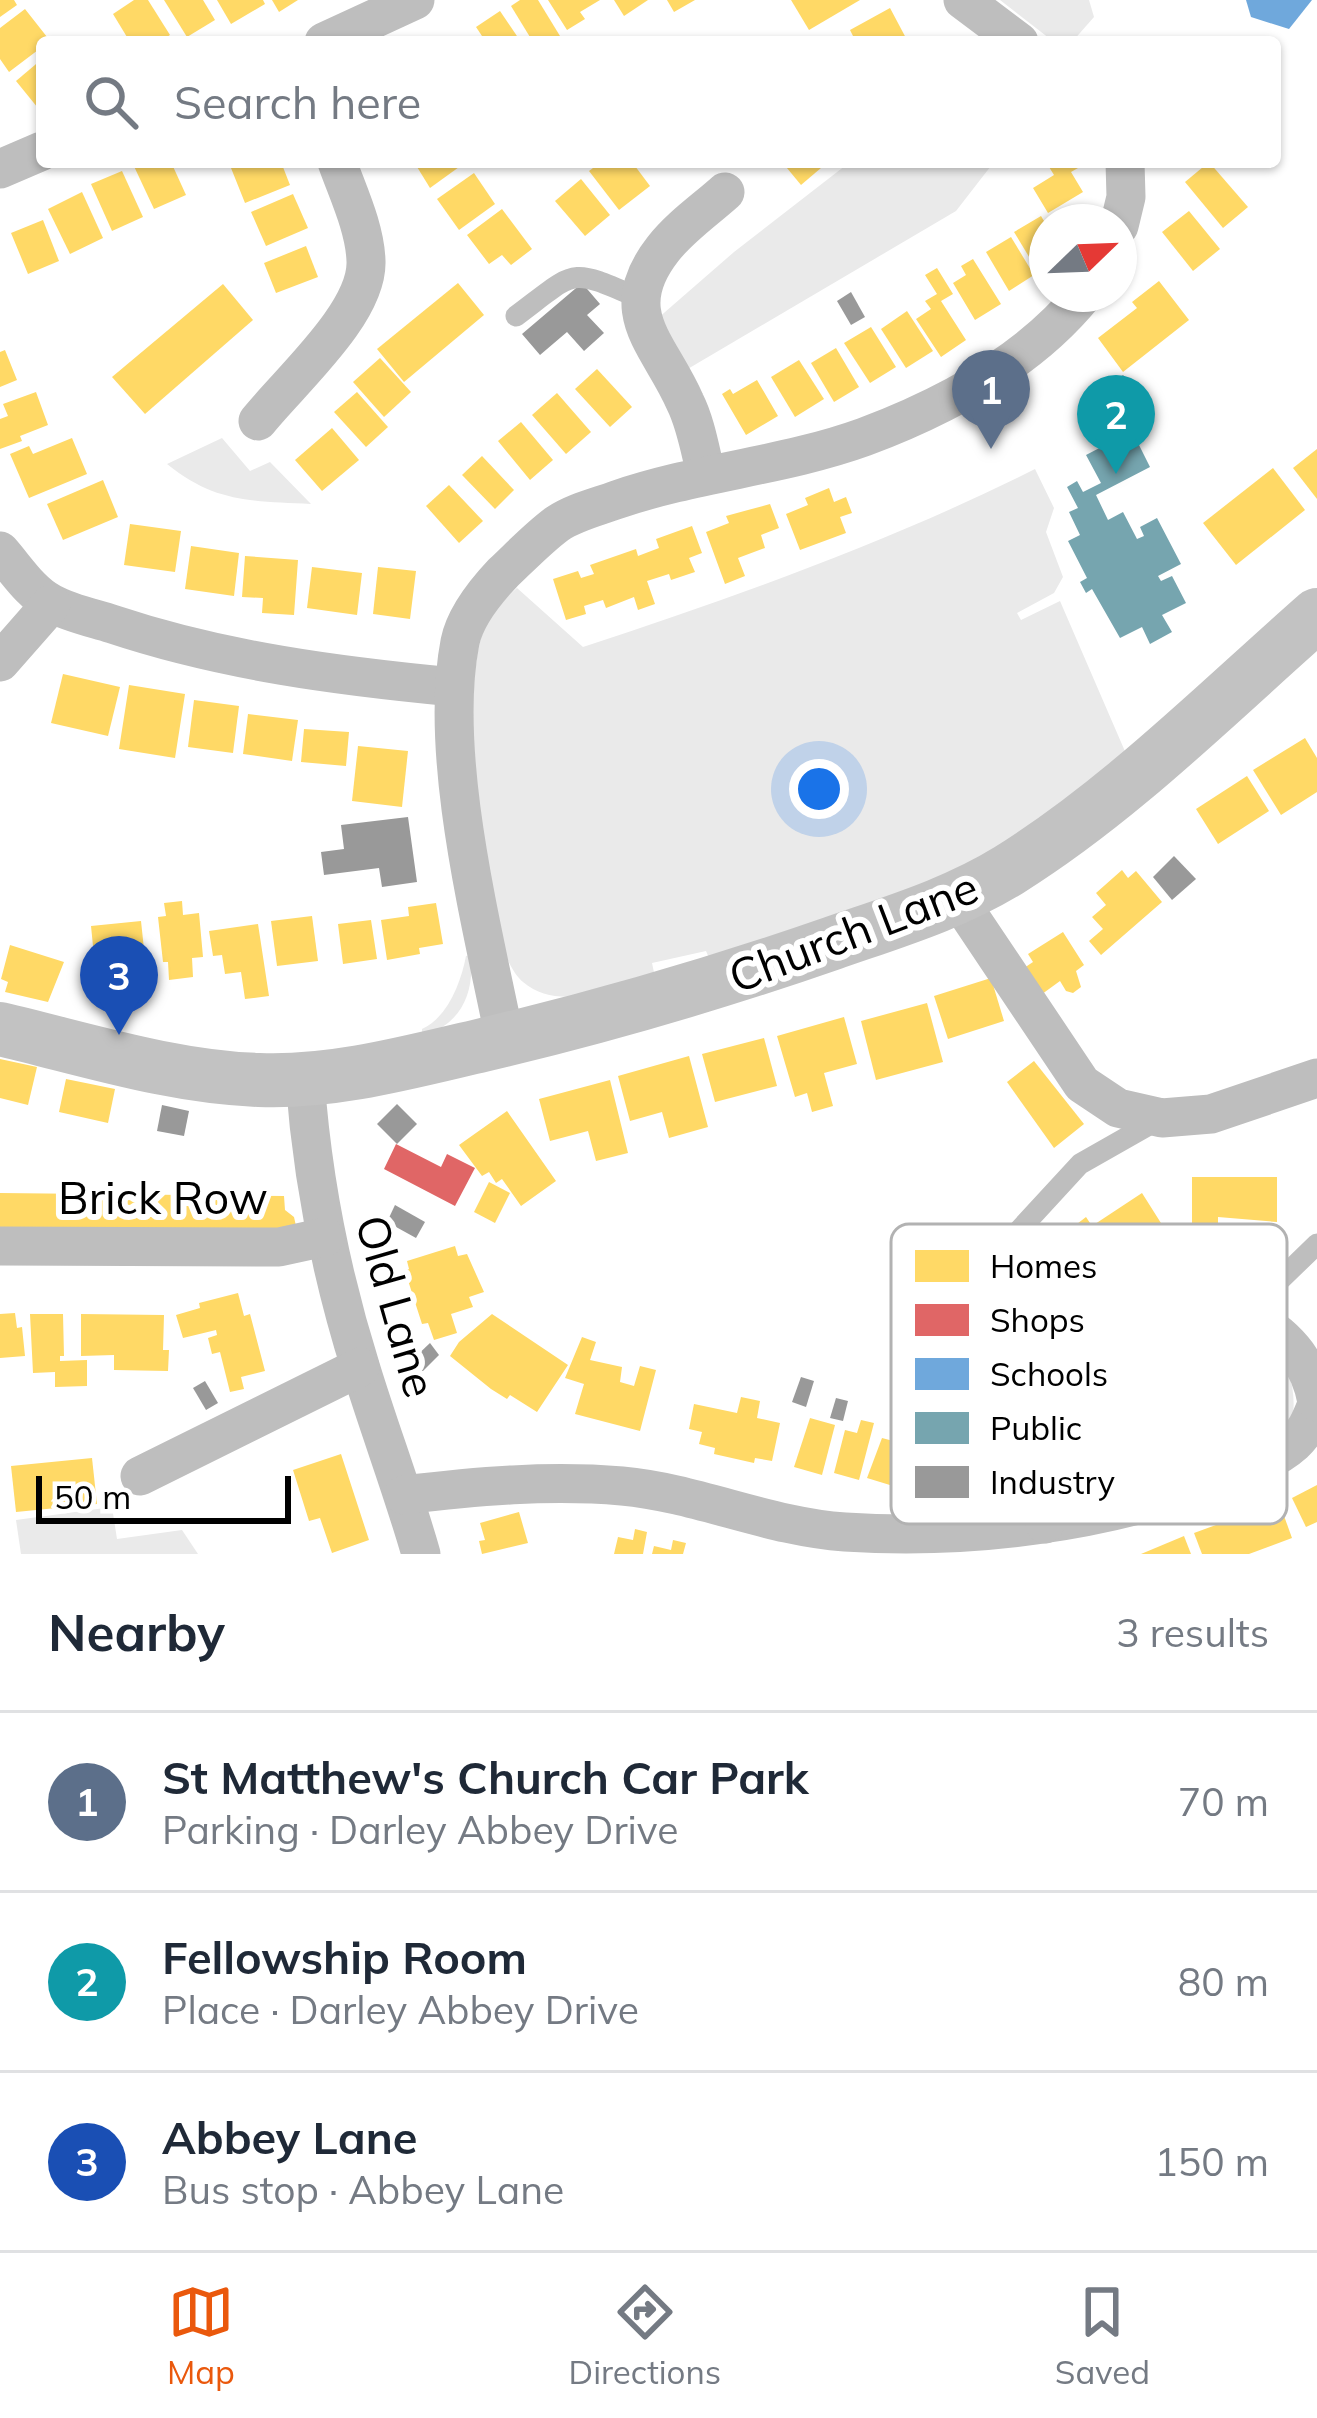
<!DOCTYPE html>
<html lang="en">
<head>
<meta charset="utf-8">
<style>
	:root { --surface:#fff; --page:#f2f2f3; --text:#1f2937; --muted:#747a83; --line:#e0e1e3; --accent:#ea580c }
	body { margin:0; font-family:Mulish,sans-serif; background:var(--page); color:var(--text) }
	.compass { position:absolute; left:1029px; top:204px; width:108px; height:108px; border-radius:50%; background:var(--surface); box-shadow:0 3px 9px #0004; rotate:67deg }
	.scale { position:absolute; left:36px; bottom:30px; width:255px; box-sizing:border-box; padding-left:12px; border:6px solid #000; border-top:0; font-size:33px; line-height:42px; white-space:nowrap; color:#000; -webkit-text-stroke:9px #fff; paint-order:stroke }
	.you { position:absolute; left:819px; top:789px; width:42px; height:42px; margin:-30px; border:9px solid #fff; border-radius:50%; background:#1a73e8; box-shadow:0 0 0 18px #1a73e833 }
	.badge { display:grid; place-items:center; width:78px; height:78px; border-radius:50%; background:var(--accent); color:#fff; font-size:39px; font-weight:700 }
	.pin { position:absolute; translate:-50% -99px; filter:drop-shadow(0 3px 6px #0008) }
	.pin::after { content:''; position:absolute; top:63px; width:42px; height:36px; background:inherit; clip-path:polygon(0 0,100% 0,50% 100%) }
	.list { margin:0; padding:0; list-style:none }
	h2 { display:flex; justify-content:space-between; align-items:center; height:156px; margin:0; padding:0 48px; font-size:51px }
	h2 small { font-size:39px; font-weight:400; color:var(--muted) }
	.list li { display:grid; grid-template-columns:78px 1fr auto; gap:36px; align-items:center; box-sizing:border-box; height:180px; padding:0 48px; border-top:3px solid var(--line) }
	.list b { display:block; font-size:45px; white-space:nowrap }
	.list p { margin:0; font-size:39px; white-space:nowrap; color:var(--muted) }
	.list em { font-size:39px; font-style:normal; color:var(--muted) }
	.icon { flex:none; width:66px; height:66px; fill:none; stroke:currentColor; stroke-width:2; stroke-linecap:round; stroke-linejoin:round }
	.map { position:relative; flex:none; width:1317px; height:1554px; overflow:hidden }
	.search { position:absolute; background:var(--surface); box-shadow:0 3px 9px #0004; left:36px; right:36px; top:36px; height:132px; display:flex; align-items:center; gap:30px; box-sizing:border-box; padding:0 42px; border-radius:12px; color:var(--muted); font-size:45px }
	.sheet { height:696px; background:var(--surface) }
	nav { display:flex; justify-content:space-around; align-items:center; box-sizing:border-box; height:168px; border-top:3px solid var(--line); background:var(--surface); font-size:33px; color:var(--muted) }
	nav a { display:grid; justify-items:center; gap:6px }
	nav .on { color:var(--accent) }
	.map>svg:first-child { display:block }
</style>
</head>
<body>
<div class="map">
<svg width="1317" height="1554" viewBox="0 0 1317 1554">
	<rect width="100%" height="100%" fill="#fff"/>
	<!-- green -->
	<g fill="#eaeaea">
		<polygon points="1000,0 1089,0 1094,17 1072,42 1054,42"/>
		<polygon points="850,162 994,162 956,211 686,370 657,319 734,252"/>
		<path d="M222 438 250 471 270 462 311 504C252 501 215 503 167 464Z"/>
		<path d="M1035 469 1054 508 1046 532 1063 577 1054 593 1017 613 1021 620 1060 601 1127 756 999 854 713 967 706 951 652 963 655 977C613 987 560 1013 523 982 476 943 461 688 483 632 490 616 504 599 517 588L583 647C737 596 890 542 1035 469Z"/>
		<path d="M470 955C476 991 460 1027 422 1035V1029C447 1018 461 983 466 956Z"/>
		<path d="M1221 1331C1274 1339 1298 1364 1293 1417L1266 1445 1074 1507 1064 1498C1097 1424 1127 1334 1221 1331Z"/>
		<polygon points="112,1507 117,1539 182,1530 198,1554 21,1554 16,1520"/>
	</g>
	<!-- homes -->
	<g fill="#ffd966">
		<polygon points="0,0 14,0 17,5 0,17"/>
		<polygon points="134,0 148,0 170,35 159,42 130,42 113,14"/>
		<polygon points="164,0 203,0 215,20 187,37"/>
		<polygon points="217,0 263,0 265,4 231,24"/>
		<polygon points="272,0 298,0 279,12"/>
		<polygon points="520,0 538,0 560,36 549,42 533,42 511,6"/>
		<polygon points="548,0 600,0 580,12 585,19 567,30"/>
		<polygon points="614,0 648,0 624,16"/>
		<polygon points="667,0 695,0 674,12"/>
		<polygon points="791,0 860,0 809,30"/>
		<polygon points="890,8 907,40 856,42 850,30"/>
		<polygon points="25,9 51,42 42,42 42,47 9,72 0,59 0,28"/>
		<polygon points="500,11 521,42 486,42 476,27"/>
		<polygon points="42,59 42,113 16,81"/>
		<polygon points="132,162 171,162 186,195 154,209"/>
		<polygon points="247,162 281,162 290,185 245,203 231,168"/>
		<polygon points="414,162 466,162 430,188"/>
		<polygon points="601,162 632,162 650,186 619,210 589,171"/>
		<polygon points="782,162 828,162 801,185"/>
		<polygon points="1046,162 1075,162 1078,168 1071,172 1083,192 1048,213 1033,188 1054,175"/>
		<polygon points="1209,162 1248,207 1223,228 1185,182"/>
		<polygon points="122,171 143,217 112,231 91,184"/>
		<polygon points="474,173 495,204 459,230 437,199"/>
		<polygon points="581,179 610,215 585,236 555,201"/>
		<polygon points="82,192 103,238 70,254 48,209"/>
		<polygon points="293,194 308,228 266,246 251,212"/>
		<polygon points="502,209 532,249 511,265 502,255 489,264 467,235"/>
		<polygon points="1189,211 1220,249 1193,271 1162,232"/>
		<polygon points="1041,216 1047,226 1047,264 1037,270 1014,232"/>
		<polygon points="43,220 59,261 28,274 11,233"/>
		<polygon points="1011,237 1034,275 1009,291 986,252"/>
		<polygon points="306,246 318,277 276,293 264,263"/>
		<polygon points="973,259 1001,304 975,320 953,283 966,275 961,266"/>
		<polygon points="937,268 953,294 941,301 966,340 941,357 916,319 931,309 925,301 937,294 925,275"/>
		<polygon points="1159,281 1189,320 1123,372 1098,338 1137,308 1132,302"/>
		<polygon points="458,283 484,315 404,382 377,349"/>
		<polygon points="223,284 253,320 145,414 112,377"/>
		<polygon points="907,311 933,351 906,368 881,329"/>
		<polygon points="871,327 896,367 870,383 844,343"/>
		<polygon points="836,348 859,387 834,402 811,363"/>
		<polygon points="5,350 17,380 0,387 0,352"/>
		<polygon points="380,358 411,392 384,417 353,382"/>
		<polygon points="799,360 824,399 795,417 771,377"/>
		<polygon points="597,369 632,407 610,427 575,389"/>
		<polygon points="757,380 778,416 746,435 722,394 730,389 733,394"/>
		<polygon points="36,392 48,425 20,436 22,441 0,449 0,419 8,416 3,404"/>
		<polygon points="357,392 388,427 366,447 334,412"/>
		<polygon points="557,393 591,432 566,454 532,415"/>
		<polygon points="521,422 553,460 530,480 498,441"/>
		<polygon points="332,428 359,460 322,491 295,460"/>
		<polygon points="72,438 87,474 29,498 10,454 29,446 33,454"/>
		<polygon points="1317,449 1317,499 1293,468"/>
		<polygon points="482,456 514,490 495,509 462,475"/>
		<polygon points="1273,468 1305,510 1236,565 1203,523"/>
		<polygon points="103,480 118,517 63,540 47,504"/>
		<polygon points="449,485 483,521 459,543 426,506"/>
		<polygon points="829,488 834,502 846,497 852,513 840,517 846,533 800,550 786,514 808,505 805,498"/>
		<polygon points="770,504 779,528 761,535 765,548 738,558 745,576 725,584 706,532 729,523 726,516"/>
		<polygon points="130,524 181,531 175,572 124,565"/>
		<polygon points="692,526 702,553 689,558 695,572 671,580 669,574 647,581 655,604 638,610 634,597 606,608 603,600 584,606 586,614 566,620 553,579 578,571 581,578 594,574 590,565 636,549 638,556 659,548 656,539"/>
		<polygon points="191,546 239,553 234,596 185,589"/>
		<polygon points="245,556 298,560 294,615 262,613 263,598 242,597"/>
		<polygon points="312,567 362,573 357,615 307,608"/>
		<polygon points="378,567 416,571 410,619 373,614"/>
		<polygon points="63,674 120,687 108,736 51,723"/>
		<polygon points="129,685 185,694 175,758 119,749"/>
		<polygon points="194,700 239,706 233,753 188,747"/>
		<polygon points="248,714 298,720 292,761 243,754"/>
		<polygon points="304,729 349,732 346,766 301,762"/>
		<polygon points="1305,738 1317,758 1317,792 1281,815 1253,770"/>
		<polygon points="358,746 408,751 402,807 352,801"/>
		<polygon points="1247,776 1269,811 1218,844 1196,809"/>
		<polygon points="1122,870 1128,878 1136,871 1162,902 1101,955 1089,941 1103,929 1092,917 1106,905 1096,893"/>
		<polygon points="182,901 183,915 199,913 203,957 192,958 193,977 169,980 168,962 163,962 158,917 166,916 164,903"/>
		<polygon points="436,903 443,944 419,948 420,954 387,960 381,920 409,916 408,907"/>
		<polygon points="312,916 318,961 277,966 271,921"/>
		<polygon points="371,920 377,959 343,964 338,924"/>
		<polygon points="141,921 144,949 133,950 135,973 96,976 91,926"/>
		<polygon points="258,924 269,996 245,999 241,972 225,974 222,955 213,956 209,931"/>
		<polygon points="1063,932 1084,965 1076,971 1081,987 1073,993 1066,991 1060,981 1038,997 1021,970 1033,962 1028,954"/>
		<polygon points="10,945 64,962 48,1002 5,992 8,982 1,979"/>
		<polygon points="991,978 1004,1021 948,1039 934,996"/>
		<polygon points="927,1003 943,1062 876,1080 861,1021"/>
		<polygon points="844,1017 857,1064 824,1073 833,1106 812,1112 807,1093 795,1097 777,1036"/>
		<polygon points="764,1038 777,1086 715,1102 702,1054"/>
		<polygon points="689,1056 708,1127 669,1138 662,1112 630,1121 618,1076"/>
		<polygon points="0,1059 37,1067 28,1105 0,1098"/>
		<polygon points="1034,1061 1084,1124 1054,1148 1007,1082"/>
		<polygon points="66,1079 115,1089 108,1123 59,1112"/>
		<polygon points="610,1080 628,1153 596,1161 588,1131 550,1141 539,1099"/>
		<polygon points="507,1111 556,1181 521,1206 502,1179 496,1183 489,1172 482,1176 459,1145"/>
		<polygon points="1192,1177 1277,1177 1277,1222 1218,1217 1218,1223 1192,1223"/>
		<polygon points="489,1182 510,1193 495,1223 474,1212"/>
		<polygon points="0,1193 284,1196 285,1210 294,1217 296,1226 293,1231 0,1232"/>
		<polygon points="1142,1193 1166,1231 1110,1261 1114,1268 1094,1281 1068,1243 1079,1236 1073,1227 1086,1217 1092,1226"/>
		<polygon points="455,1246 458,1256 467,1254 484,1292 469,1297 473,1307 451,1314 457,1333 434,1340 428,1323 422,1324 405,1271 409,1269 407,1261"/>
		<polygon points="238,1293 244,1316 250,1314 265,1371 241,1377 244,1389 230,1392 220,1352 212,1354 208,1338 217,1335 216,1330 183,1338 176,1315 200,1308 199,1303"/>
		<polygon points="15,1313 17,1328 22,1327 25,1356 0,1358 0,1314"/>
		<polygon points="30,1314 63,1314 64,1356 60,1356 60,1361 87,1360 87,1386 55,1387 55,1372 33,1373"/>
		<polygon points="81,1314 164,1315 163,1350 169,1350 168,1371 114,1370 114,1355 81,1356"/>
		<polygon points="492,1314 568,1365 537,1412 510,1395 507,1399 491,1389 450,1356 459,1342"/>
		<polygon points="582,1337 596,1342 590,1360 622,1367 620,1382 634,1386 640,1366 656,1370 640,1431 575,1414 584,1384 565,1378"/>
		<polygon points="741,1397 760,1401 757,1418 780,1423 772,1461 755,1458 754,1463 714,1454 715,1448 699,1444 702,1432 689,1429 694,1404 737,1413"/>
		<polygon points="810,1418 835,1425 822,1475 794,1467"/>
		<polygon points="861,1420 874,1423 859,1480 834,1473 845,1430 857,1433"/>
		<polygon points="882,1438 912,1446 903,1489 867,1478"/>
		<polygon points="341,1454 369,1540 332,1553 320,1518 309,1521 293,1470"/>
		<polygon points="92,1458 97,1504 16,1512 11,1466"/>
		<polygon points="1317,1485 1317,1522 1306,1527 1292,1498"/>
		<polygon points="1279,1502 1292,1538 1249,1554 1202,1554 1194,1533"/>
		<polygon points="519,1512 528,1543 482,1554 479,1541 485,1540 480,1523"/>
		<polygon points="635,1529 647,1532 643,1554 614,1554 618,1537 633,1540"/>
		<polygon points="1184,1536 1191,1554 1141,1554"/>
		<polygon points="673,1540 686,1543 683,1554 652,1554 654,1546 671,1550"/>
	</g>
	<!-- shops -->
	<polygon fill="#e06666" points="396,1144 441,1167 447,1154 475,1168 455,1206 384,1169"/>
	<!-- schools -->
	<polygon fill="#6fa8dc" points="1246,0 1312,0 1289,29 1251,17"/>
	<!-- public -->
	<polygon fill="#76a5af" points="1132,431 1150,467 1096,495 1108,520 1123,512 1137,539 1144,536 1140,527 1157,518 1181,564 1158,576 1161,581 1172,576 1186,603 1162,615 1172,632 1150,644 1142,627 1120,638 1092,589 1086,593 1080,582 1087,578 1068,541 1080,535 1069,512 1078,508 1067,487 1077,481 1083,492 1101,483 1086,455"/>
	<!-- industry -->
	<g fill="#999">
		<polygon points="582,283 600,304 587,315 604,333 584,351 567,332 540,355 522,334"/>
		<polygon points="851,292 865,317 851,325 837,301"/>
		<polygon points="1123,375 1140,396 1126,407 1109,386"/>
		<polygon points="408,817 417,882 382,887 379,868 324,875 321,852 344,849 341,825"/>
		<polygon points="1174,856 1196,879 1172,900 1153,877"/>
		<polygon points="397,1104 417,1124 397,1144 377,1124"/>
		<polygon points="162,1105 189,1111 184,1136 157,1131"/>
		<polygon points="395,1205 425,1222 416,1238 387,1222"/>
		<polygon points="430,1343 439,1355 421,1373 411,1361"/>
		<polygon points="801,1377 814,1381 806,1407 792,1402"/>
		<polygon points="205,1381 218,1403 206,1410 193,1388"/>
		<polygon points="836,1398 848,1401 843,1421 830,1418"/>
	</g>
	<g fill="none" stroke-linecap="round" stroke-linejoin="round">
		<!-- lane -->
		<g stroke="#bebebe" stroke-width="21">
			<path d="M516 316C579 269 567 267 641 299"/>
			<polyline points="1246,1313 1317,1244"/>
			<polyline points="942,1314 1080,1164 1161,1118"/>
		</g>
		<!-- street -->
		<g stroke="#bebebe" stroke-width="39">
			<polyline points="963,0 1019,42"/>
			<polyline points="324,42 415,0"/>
			<polyline points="0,169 42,151"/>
			<polyline points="1119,226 1126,197 1125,162"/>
			<path d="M258 421C290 381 368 313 366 261 365 228 348 193 337 162"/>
			<path d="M706 474C700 450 696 424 685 402 660 344 613 313 663 249 680 227 705 210 725 192"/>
			<path d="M0 551C16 569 30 592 51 603 69 613 93 618 112 624 223 661 338 676 454 687"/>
			<polyline points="0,662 51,604"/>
			<polyline points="958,899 1082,1084 1118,1108 1162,1118 1211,1114 1317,1078"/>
			<path d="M505 1040C482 925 438 756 460 642 465 617 486 591 503 573 520 557 538 538 557 524 575 512 597 507 616 500 697 472 784 466 864 437 944 407 1030 361 1084 294"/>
			<path d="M305 1079C312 1178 331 1274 361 1369 380 1431 403 1491 421 1554"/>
			<polyline points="0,1246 279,1247 325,1237"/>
			<polyline points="140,1476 360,1367"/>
			<path d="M404 1495C477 1486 549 1480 622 1486 698 1493 769 1527 845 1532 972 1540 1102 1523 1221 1479 1246 1470 1274 1461 1294 1443 1306 1432 1311 1419 1317 1404"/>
			<path d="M1045 1524C1070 1446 1104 1321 1198 1308 1217 1306 1235 1307 1252 1317 1287 1336 1310 1362 1317 1402"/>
		</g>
		<!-- secondary -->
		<path stroke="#c2c2c2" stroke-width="54" d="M0 1029C85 1049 171 1077 259 1080 334 1083 410 1062 483 1045 602 1017 718 983 833 943 893 922 954 904 1009 870 1121 800 1218 702 1317 615"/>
	</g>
	<g text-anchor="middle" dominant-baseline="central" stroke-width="12" stroke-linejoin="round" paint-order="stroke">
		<!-- street labels -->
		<g font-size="45" fill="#000" stroke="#fff">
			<text transform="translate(853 931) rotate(-21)">Church Lane</text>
			<text x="163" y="1197">Brick Row</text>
			<text transform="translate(397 1306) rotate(74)">Old Lane</text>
		</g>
	</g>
	<!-- legend -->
	<rect x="891" y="1224" width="396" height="300" rx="18" fill="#fff" stroke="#b2b2b2" stroke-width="3"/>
	<rect x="915" y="1250" width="54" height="32" fill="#ffd966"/>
	<rect x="915" y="1304" width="54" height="32" fill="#e06666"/>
	<rect x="915" y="1358" width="54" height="32" fill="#6fa8dc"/>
	<rect x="915" y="1412" width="54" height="32" fill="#76a5af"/>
	<rect x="915" y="1466" width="54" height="32" fill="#999"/>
	<g font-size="33" fill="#000">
		<text x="990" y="1278">Homes</text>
		<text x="990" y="1332">Shops</text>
		<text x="990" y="1386">Schools</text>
		<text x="990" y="1440">Public</text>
		<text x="990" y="1494">Industry</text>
	</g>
</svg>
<svg class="compass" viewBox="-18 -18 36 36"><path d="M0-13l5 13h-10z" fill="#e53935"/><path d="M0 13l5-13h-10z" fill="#747a83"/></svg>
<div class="scale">50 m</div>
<div class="you"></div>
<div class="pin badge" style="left:991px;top:449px;background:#5c6f8a">1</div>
<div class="pin badge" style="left:1116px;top:474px;background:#0f9aa8">2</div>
<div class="pin badge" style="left:119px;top:1035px;background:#1a4fb4">3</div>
<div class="search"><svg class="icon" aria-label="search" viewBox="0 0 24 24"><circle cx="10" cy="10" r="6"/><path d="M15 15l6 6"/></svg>Search here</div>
</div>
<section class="sheet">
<h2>Nearby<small>3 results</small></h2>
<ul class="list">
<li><span class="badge" style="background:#5c6f8a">1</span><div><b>St Matthew's Church Car Park</b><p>Parking · Darley Abbey Drive</p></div><em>70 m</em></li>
<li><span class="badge" style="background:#0f9aa8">2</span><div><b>Fellowship Room</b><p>Place · Darley Abbey Drive</p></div><em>80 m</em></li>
<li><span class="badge" style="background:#1a4fb4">3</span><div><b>Abbey Lane</b><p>Bus stop · Abbey Lane</p></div><em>150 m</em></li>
</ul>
</section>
<nav>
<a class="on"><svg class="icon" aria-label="map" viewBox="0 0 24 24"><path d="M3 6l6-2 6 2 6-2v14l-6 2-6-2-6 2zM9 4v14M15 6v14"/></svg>Map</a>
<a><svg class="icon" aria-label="directions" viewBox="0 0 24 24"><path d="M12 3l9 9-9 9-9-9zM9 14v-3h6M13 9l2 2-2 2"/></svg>Directions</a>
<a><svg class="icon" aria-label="saved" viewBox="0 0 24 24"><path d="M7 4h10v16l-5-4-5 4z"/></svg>Saved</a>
</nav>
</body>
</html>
